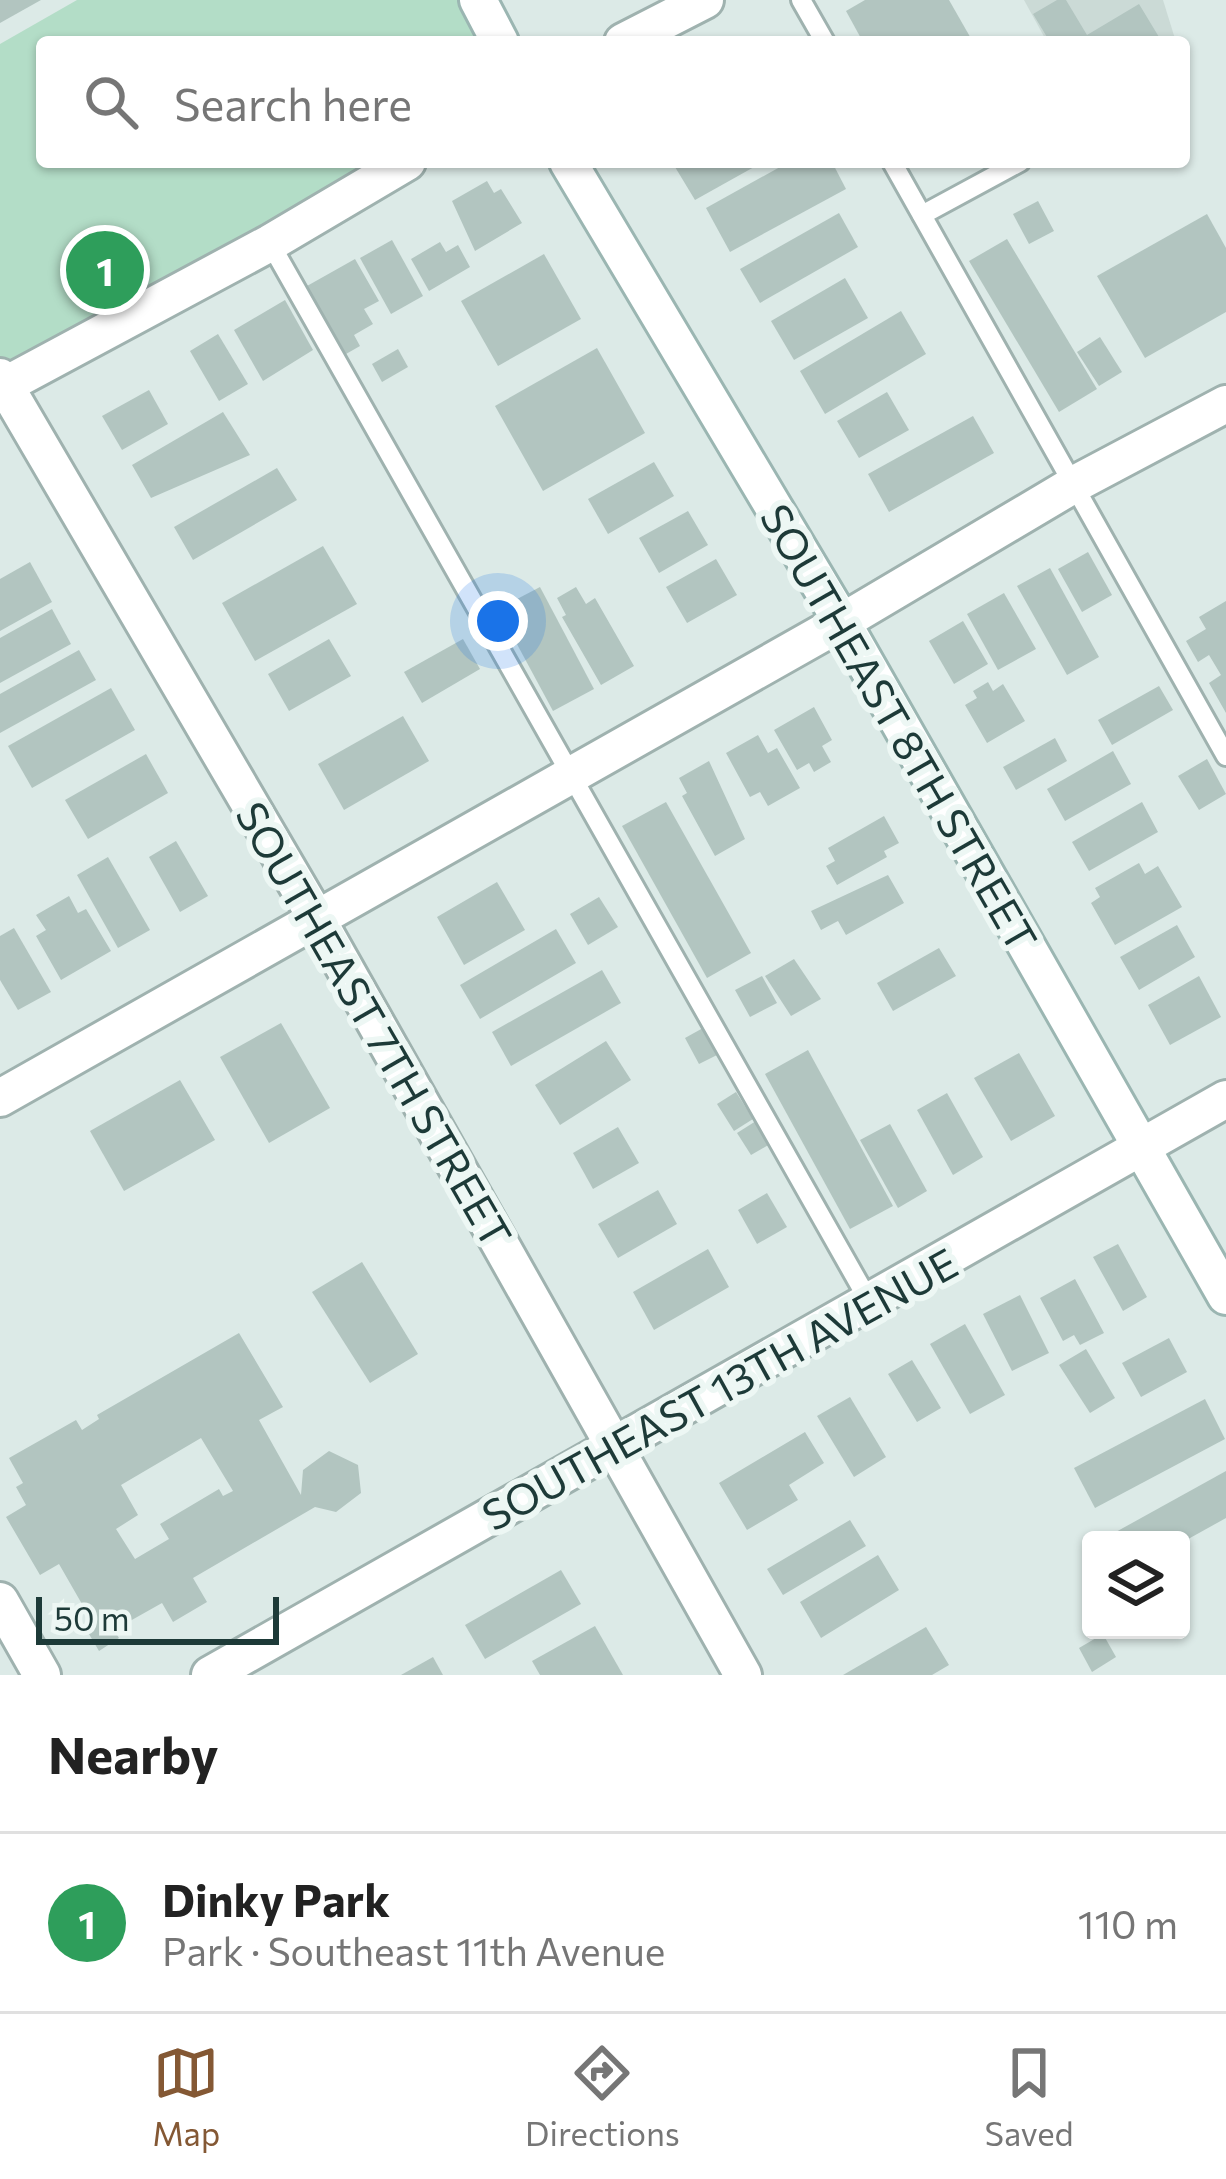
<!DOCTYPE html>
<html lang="en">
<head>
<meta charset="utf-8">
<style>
	:root { --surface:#fff; --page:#f6f6f6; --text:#222; --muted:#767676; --line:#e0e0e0; --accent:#845834 }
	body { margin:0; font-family:Commissioner,sans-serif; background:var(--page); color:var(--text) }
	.controls { position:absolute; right:36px; bottom:36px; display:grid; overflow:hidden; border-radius:12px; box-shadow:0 3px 9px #0004 }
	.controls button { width:108px; height:108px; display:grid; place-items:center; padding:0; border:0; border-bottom:3px solid var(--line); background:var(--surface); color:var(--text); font:60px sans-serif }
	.scale { position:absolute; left:36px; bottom:30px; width:243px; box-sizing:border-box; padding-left:12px; border:6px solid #1d3a38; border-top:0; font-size:33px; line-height:42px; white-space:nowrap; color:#1d3a38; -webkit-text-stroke:9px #edf7f4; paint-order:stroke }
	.you { position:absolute; left:498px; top:621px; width:42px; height:42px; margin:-30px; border:9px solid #fff; border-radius:50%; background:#1a73e8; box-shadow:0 0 0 18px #1a73e833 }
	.badge { display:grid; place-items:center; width:78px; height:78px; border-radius:50%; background:var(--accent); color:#fff; font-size:39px; font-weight:700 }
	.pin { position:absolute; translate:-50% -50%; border:6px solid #fff; box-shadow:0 3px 12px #0006 }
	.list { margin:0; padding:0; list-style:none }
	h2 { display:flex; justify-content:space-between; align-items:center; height:156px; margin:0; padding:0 48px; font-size:51px }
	h2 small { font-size:39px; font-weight:400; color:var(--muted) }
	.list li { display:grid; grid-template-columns:78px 1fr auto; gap:36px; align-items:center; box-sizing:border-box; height:180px; padding:0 48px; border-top:3px solid var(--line) }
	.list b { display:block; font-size:45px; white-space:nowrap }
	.list p { margin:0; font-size:39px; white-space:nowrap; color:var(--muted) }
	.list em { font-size:39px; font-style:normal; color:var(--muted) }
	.icon { flex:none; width:66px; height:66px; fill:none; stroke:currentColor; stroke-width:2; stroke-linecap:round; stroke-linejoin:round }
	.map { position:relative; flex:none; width:1226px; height:1675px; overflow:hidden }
	.search { position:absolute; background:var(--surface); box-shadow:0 3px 9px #0004; left:36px; right:36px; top:36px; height:132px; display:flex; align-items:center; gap:30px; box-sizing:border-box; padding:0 42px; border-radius:12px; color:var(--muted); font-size:45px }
	.sheet { height:336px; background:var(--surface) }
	nav { display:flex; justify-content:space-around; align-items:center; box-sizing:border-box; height:168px; border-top:3px solid var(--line); background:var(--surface); font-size:33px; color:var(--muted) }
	nav a { display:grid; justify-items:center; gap:6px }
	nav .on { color:var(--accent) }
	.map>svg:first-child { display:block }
</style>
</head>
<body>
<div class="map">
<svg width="1226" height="1675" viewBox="0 0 1226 1675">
	<rect width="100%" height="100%" fill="#dceae7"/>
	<!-- built -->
	<polygon fill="#cbdad6" points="1024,0 1163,0 1176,42 1047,42"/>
	<!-- green -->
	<polygon fill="#b3ddc7" points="77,0 477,0 500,42 42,42 42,162 402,162 0,377 0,44"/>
	<!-- building -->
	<g fill="#b2c5c0" fill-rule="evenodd">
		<polygon points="0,0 41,0 0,23"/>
		<polygon points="865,0 949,0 973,42 863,42 846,11"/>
		<polygon points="1057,0 1066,0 1087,35 1139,4 1162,42 1050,42 1033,14"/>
		<polygon points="672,162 763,162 695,200"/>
		<polygon points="789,162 832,162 846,189 730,252 706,208"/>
		<polygon points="487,181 494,193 501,189 522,223 475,251 452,201"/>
		<polygon points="1038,201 1054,231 1029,244 1013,214"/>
		<polygon points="839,213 858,247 760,303 740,269"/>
		<polygon points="1207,214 1226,248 1226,312 1145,358 1097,276"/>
		<polygon points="1007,239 1097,389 1059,412 969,261"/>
		<polygon points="392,240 423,296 391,314 360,258"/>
		<polygon points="440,242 446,252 458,245 470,267 429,291 411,259"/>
		<polygon points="544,254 581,319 498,366 461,301"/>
		<polygon points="355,259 379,301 364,309 373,324 354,335 360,346 346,354 307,286"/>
		<polygon points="845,278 868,318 794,360 771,321"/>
		<polygon points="285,300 313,350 263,381 234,330"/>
		<polygon points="901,311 926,354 825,414 800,371"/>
		<polygon points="218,334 248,384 219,401 190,351"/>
		<polygon points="1100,337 1122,372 1099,386 1077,352"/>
		<polygon points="597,348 645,433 543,491 495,406"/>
		<polygon points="398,349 408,367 382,382 372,364"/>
		<polygon points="149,390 168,424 122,450 102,416"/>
		<polygon points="887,392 909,430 859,458 837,421"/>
		<polygon points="223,412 250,455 151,498 132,465"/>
		<polygon points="973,416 994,453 889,512 868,474"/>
		<polygon points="654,462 674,496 608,534 588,499"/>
		<polygon points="277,468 297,500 193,560 174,527"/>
		<polygon points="688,511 708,545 659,573 639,538"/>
		<polygon points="323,546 357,604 255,661 222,603"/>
		<polygon points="1088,552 1112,595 1082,612 1058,569"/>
		<polygon points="716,559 737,595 687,623 666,587"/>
		<polygon points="30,562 52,602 0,631 0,579"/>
		<polygon points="1050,568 1099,657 1067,675 1017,586"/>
		<polygon points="540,587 594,689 553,711 498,609"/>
		<polygon points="576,587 586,604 595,598 634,666 601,685 562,617 566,615 557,598"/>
		<polygon points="1004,593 1036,649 998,670 967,614"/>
		<polygon points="1226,601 1226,713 1209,683 1221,675 1209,655 1198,662 1186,641 1206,629 1199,617"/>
		<polygon points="52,609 71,644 0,683 0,638"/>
		<polygon points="963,621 988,664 954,684 929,641"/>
		<polygon points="329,639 351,676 289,711 268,674"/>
		<polygon points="463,639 480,669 422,703 404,672"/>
		<polygon points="79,650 96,680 0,733 0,694"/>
		<polygon points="988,682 993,691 1003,684 1025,721 987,743 965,705 977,698 973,691"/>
		<polygon points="1159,686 1173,710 1112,745 1098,720"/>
		<polygon points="111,688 135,730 32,788 8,746"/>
		<polygon points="814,707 832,740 822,746 831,762 814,772 809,763 797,770 774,730"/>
		<polygon points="403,716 429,761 344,810 318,764"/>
		<polygon points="758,735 768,753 777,748 800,788 768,806 760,792 750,797 726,753"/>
		<polygon points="1055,738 1067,761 1016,790 1003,767"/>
		<polygon points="1113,751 1131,784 1065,821 1047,789"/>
		<polygon points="146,754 168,793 88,839 65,800"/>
		<polygon points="1207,759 1226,794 1199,810 1178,776"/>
		<polygon points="709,761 745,839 715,856 682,796 687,793 679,778"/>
		<polygon points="666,802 751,953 707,978 622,826"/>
		<polygon points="1142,802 1158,832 1089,871 1072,842"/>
		<polygon points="884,816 899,843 884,851 887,857 837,885 826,866 835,861 828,848"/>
		<polygon points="176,841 208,896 180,912 149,857"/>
		<polygon points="108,857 150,930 118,948 77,875"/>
		<polygon points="1139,863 1145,874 1158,866 1182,907 1115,945 1091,903 1100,897 1095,888"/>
		<polygon points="888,875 904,903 846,935 838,921 821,930 811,911"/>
		<polygon points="497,882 525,930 464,965 437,917"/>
		<polygon points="69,896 78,913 86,909 111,951 61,980 36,936 46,930 36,915"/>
		<polygon points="599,897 618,927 588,945 570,914"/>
		<polygon points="1177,925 1195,957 1139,990 1120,957"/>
		<polygon points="14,928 51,992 18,1010 0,980 0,936"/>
		<polygon points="556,929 576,963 480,1019 460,985"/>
		<polygon points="939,948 956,976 893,1011 877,983"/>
		<polygon points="794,959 821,999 791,1016 765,976"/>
		<polygon points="602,970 621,1003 511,1066 492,1032"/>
		<polygon points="762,976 777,1003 750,1017 735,990"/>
		<polygon points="1199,976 1221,1017 1170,1045 1148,1005"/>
		<polygon points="281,1023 330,1108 269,1143 220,1057"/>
		<polygon points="703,1028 717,1055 699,1064 685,1038"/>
		<polygon points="606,1041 631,1080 560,1125 535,1085"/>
		<polygon points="808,1050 893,1206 850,1229 765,1074"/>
		<polygon points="1019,1053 1055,1116 1011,1141 974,1078"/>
		<polygon points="180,1080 215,1140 124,1191 90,1131"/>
		<polygon points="736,1092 753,1119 734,1131 717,1104"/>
		<polygon points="947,1093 983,1157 953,1175 917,1110"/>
		<polygon points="756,1121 770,1144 751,1155 737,1133"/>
		<polygon points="890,1124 927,1191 898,1208 860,1140"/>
		<polygon points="618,1127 639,1163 593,1189 573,1153"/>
		<polygon points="658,1190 677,1224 618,1258 598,1224"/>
		<polygon points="767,1193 787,1227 757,1244 738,1210"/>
		<polygon points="1118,1244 1147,1297 1123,1311 1093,1257"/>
		<polygon points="708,1249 729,1287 654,1330 633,1292"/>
		<polygon points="362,1262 418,1354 370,1383 312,1292"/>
		<polygon points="1075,1279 1104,1333 1080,1345 1074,1335 1063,1341 1040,1298"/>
		<polygon points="1020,1295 1049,1353 1012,1371 983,1314"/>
		<polygon points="965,1324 1005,1395 970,1414 930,1344"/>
		<path d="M239 1333 283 1407 259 1420 301 1495 303 1470 329 1451 358 1465 361 1493 336 1512 315 1507 193 1578 207 1602 173 1622 162 1603 114 1630 119 1638 99 1651 86 1629 94 1625 59 1564 40 1575 6 1517 26 1505 16 1487 23 1483 9 1458 76 1420 82 1430 99 1419 97 1415ZM201 1438 233 1491 223 1496 219 1489 160 1524 169 1539 135 1559 116 1529 138 1515 121 1485Z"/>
		<polygon points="1169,1338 1187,1372 1141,1397 1122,1363"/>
		<polygon points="1086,1349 1115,1398 1090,1413 1059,1365"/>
		<polygon points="912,1360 941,1408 917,1422 888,1374"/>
		<polygon points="850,1397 886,1457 854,1477 817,1416"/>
		<polygon points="1205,1399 1225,1439 1095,1508 1074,1468"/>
		<polygon points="805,1432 824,1463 789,1485 798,1500 747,1530 719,1483"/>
		<polygon points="1226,1471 1226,1518 1181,1543 1118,1540 1114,1533"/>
		<polygon points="850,1520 866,1546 783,1595 767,1569"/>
		<polygon points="878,1555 899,1590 821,1638 800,1602"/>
		<polygon points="561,1570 581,1604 485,1659 465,1625"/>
		<polygon points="595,1626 623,1675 540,1675 532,1661"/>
		<polygon points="926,1627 949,1665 932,1675 843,1675"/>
		<polygon points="1103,1634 1116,1657 1092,1672 1079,1648"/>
		<polygon points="433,1657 443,1675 401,1675"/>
	</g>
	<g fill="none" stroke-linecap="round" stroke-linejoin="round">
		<!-- lane casing -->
		<g stroke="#9fb2af" stroke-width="24">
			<g id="lane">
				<polyline points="801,0 825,42"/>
				<polyline points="892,162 1226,756"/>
				<polyline points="922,215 1020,162"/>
				<polyline points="270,243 870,1303"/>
			</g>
		</g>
		<!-- street casing -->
		<g stroke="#9fb2af" stroke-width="42">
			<g id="street">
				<polyline points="623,42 705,0"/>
				<polyline points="0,377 317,919 743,1675"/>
				<polyline points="0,388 270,243 407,162"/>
				<polyline points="0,1098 842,622 1073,485 1226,404"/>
				<polyline points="0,1601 42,1675"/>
				<polyline points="210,1675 1226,1099"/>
			</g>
		</g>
		<!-- secondary casing -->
		<g stroke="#9bb6b2" stroke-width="42">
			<g id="secondary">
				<polyline points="478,0 500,42"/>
				<polyline points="568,162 842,622 1226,1296"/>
			</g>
		</g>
		<!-- lane -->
		<use href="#lane" stroke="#fff" stroke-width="18"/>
		<!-- street -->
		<use href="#street" stroke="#fff" stroke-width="36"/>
		<!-- secondary -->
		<use href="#secondary" stroke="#fff" stroke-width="36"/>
	</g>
	<g text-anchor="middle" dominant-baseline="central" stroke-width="12" stroke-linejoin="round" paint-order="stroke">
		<!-- street labels -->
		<g font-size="42" fill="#1d3a38" stroke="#edf7f4">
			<text transform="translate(900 727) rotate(60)">SOUTHEAST 8TH STREET</text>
			<text transform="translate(375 1024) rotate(60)">SOUTHEAST 7TH STREET</text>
			<text transform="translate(719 1388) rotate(-29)">SOUTHEAST 13TH AVENUE</text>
		</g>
	</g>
</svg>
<div class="controls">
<button><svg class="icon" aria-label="layers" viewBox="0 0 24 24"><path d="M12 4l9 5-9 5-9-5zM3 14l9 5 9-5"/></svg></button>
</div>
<div class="scale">50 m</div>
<div class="you"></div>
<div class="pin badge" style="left:105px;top:270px;background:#2e9e5b">1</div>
<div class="search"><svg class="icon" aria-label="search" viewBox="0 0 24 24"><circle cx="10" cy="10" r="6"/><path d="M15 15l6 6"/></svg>Search here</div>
</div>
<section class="sheet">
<h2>Nearby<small></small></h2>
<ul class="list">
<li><span class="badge" style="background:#2e9e5b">1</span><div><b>Dinky Park</b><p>Park · Southeast 11th Avenue</p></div><em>110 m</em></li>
</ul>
</section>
<nav>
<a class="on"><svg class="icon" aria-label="map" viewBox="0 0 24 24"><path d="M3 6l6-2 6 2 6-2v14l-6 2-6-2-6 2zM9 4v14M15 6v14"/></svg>Map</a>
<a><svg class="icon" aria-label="directions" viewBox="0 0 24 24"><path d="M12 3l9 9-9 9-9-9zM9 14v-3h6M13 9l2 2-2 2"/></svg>Directions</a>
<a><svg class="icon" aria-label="saved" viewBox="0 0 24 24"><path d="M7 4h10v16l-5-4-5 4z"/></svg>Saved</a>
</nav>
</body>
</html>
